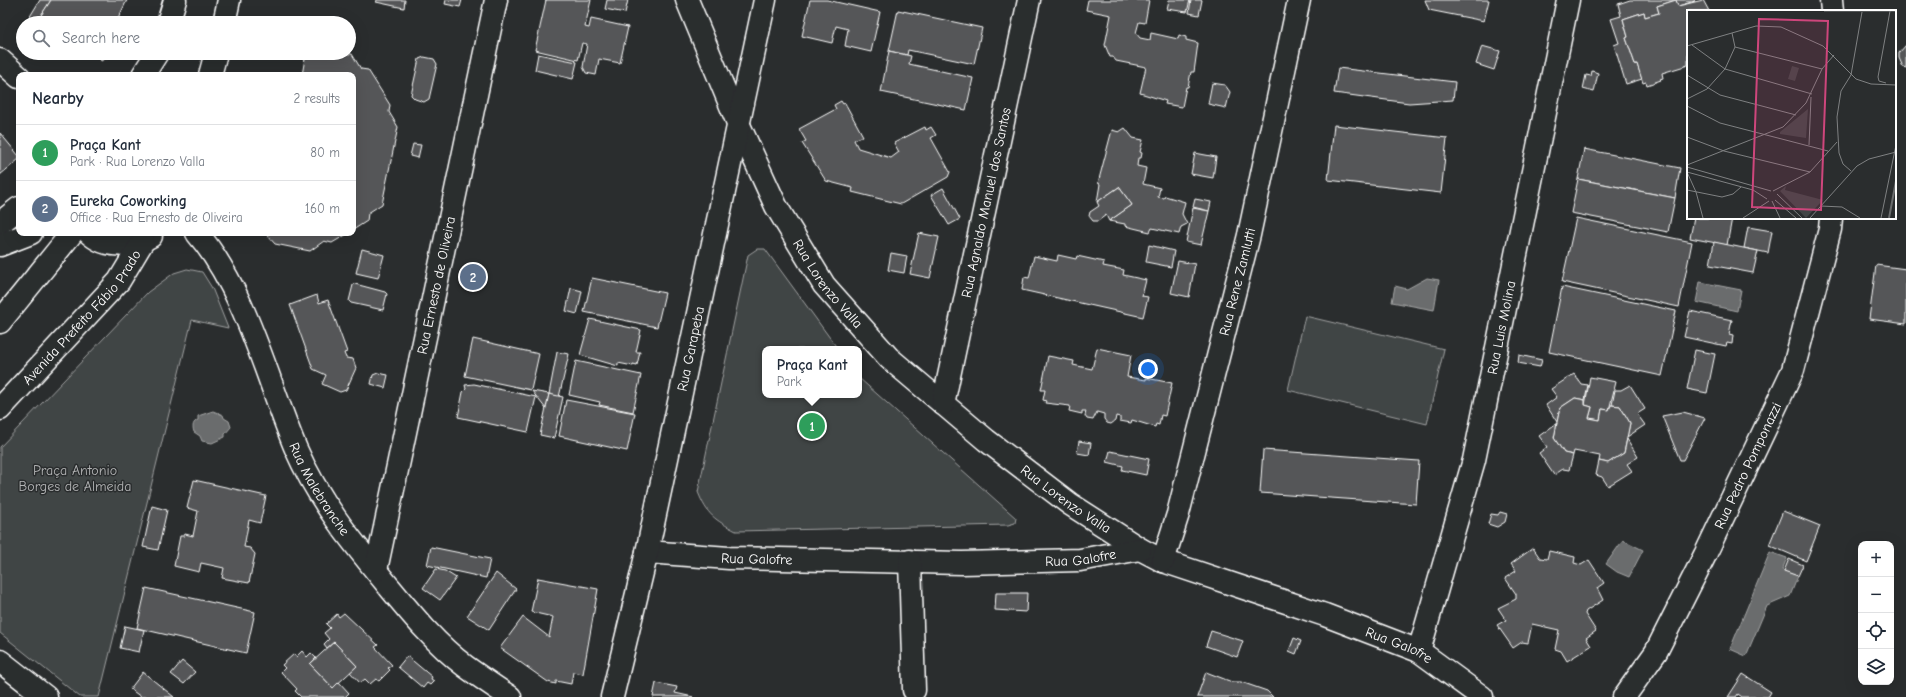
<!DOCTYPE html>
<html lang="en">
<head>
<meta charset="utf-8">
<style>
	:root { --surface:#fff; --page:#f6f6f7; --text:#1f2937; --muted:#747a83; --line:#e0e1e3; --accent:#845c67 }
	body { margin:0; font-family:"Comic Neue",sans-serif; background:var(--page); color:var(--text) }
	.controls { position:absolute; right:12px; bottom:12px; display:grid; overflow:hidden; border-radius:8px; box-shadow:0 4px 16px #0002 }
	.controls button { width:36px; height:36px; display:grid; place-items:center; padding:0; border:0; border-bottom:1px solid var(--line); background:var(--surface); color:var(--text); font:20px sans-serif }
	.you { position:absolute; left:1148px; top:369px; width:14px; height:14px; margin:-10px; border:3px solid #fff; border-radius:50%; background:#1a73e8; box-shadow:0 0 0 6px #1a73e833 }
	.badge { display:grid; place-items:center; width:26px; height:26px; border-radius:50%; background:var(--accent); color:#fff; font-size:13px; font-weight:700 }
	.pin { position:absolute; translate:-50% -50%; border:2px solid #fff; box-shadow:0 1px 4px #0006 }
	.popup { position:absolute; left:762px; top:346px; width:100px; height:52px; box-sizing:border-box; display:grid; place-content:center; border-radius:8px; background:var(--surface); filter:drop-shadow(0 1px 3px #0005); font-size:13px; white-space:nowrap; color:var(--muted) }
	.popup b { font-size:15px; color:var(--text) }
	.popup::after { content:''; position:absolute; left:50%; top:100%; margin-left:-8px; border:8px solid transparent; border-top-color:var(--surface) }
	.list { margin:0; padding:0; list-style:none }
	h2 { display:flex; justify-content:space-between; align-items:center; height:52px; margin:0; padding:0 16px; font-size:17px }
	h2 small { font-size:13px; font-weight:400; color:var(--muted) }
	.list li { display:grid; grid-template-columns:26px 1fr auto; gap:12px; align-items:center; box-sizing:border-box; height:56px; padding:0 16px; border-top:1px solid var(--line) }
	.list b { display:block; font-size:15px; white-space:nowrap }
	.list p { margin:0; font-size:13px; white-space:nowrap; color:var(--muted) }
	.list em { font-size:13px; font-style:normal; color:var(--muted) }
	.icon { flex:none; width:22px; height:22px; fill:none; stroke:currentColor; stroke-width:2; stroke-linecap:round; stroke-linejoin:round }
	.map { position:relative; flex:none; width:1906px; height:697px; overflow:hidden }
	.search { position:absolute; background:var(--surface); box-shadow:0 4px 16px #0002; left:16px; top:16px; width:340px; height:44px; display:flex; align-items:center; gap:10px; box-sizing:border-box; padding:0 14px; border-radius:22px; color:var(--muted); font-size:15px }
	.panel { position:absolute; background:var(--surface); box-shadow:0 4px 16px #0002; left:16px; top:72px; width:340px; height:164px; border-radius:8px }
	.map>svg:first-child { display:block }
</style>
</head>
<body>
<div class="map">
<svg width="1906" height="697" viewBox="0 0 1906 697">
	<rect width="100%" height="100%" fill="#2a2d2e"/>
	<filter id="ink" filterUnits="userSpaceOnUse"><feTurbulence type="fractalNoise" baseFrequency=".025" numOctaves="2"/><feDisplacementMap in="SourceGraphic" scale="8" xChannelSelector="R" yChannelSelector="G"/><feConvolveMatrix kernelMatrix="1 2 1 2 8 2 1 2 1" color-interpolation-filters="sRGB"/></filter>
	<g filter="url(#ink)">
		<!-- green -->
		<g fill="#414445" stroke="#a0a2a2">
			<path d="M757 249H765L838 349H765V395H859V378L1016 518 1015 523 1008 525 736 531C715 520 707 515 698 492L748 255Z"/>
			<polygon points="187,269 202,272 212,288 228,328 192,320 99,697 80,697 0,633 0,447 148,292 174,273"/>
			<polygon points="1305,316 1444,349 1427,424 1288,390"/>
		</g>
		<!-- water -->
		<g fill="#6a6c6d" stroke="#a6a7a7">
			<polygon points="1427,278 1439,280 1434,310 1392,302 1395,286 1407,289"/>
			<polygon points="1700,282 1741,290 1737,311 1696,302"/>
			<path d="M213 411 223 415 224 418 229 421 231 427 225 434V437L212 443 202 441 200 436 194 432C192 426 193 422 198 420V416Z"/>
			<polygon points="1623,540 1643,550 1629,577 1617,572 1606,564"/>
			<polygon points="1770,552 1787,558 1782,570 1798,576 1790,596 1767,606 1746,656 1730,649"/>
		</g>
		<!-- building -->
		<g fill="#555758" stroke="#fff">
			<polygon points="40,0 51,0 36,23 26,23"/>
			<polygon points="51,0 127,0 116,23 36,23"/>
			<polygon points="377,0 405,0 404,8 376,2"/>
			<polygon points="446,0 462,0 460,7 445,4"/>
			<polygon points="546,0 591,0 585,27 589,28 591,19 628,27 620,63 599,59 596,75 586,73 583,67 587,44 582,43 578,60 535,50"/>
			<polygon points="607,0 628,0 625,13 605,9"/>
			<polygon points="810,0 827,0 880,12 871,52 845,46 848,29 836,26 832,43 802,36"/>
			<polygon points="1088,0 1149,0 1145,23 1139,22 1136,33 1140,38 1150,40 1151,33 1178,39 1179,35 1186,37 1186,40 1198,43 1194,72 1191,72 1188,87 1186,87 1182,107 1165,104 1166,101 1140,93 1146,67 1116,61 1113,57 1110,57 1105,45 1111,15 1086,10"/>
			<polygon points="1169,0 1190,0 1187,12 1167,9"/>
			<polygon points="1191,0 1202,0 1199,15 1189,13"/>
			<polygon points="1425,0 1489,0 1484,21 1429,10"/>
			<polygon points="1630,0 1694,0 1695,1 1678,6 1676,0 1657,6 1659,13 1645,17 1644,12 1623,19 1628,37 1626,38 1635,64 1637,64 1642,79 1626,84 1614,45 1619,43 1611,19 1621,16 1618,4"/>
			<polygon points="1676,0 1678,6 1703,0 1709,11 1688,11 1688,65 1662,73 1663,78 1660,79 1661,80 1647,85 1646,82 1643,83 1637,64 1635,64 1626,38 1628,37 1623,19 1644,12 1645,17 1659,13 1657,6"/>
			<polygon points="898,10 982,28 974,64 908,50 907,55 889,51"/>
			<polygon points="23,28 23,40 18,36"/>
			<polygon points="1906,45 1906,68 1903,67 1899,58 1899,53"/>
			<polygon points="1482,46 1500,51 1494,70 1476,64"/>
			<polygon points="889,51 911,56 909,64 973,78 966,110 881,92"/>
			<polygon points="97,53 115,53 101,61"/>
			<polygon points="306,53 352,54 361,69 368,70 390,105 389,112 398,127 382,204 368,213 367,221 353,230 354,137 353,135 353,75 302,75"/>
			<polygon points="538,54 577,62 573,79 535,70"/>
			<polygon points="424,57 434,59 437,64 429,99 424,102 415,99 411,95 419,59"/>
			<polygon points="1338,68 1455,82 1453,100 1409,103 1334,93"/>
			<polygon points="1592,71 1598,73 1594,92 1583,89 1586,75 1591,76"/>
			<polygon points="1212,83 1225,85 1230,92 1226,108 1208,104"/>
			<polygon points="841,101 843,104 845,103 863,136 854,140 858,148 891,158 899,152 894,143 925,127 926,130 931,127 936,135 931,138 950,172 948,177 901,204 852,192 853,188 826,181 802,143 806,141 799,129 836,109 834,105"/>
			<polygon points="1334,125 1447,138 1441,193 1328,180"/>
			<polygon points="1125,128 1133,138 1143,140 1140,152 1142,153 1141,158 1138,158 1137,166 1146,168 1143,184 1160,188 1158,197 1164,198 1165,196 1185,202 1182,214 1187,224 1181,227 1179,234 1152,228 1150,232 1125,226 1125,224 1109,221 1132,205 1119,187 1097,202 1100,184 1098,183 1112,130 1119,132"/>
			<polygon points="0,133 19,156 19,159 0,175"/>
			<polygon points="413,144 421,145 418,158 410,156"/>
			<polygon points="1584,149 1680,168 1675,198 1578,179"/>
			<polygon points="1195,153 1216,157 1213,178 1191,174"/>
			<polygon points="1578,179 1675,198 1668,232 1571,213"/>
			<polygon points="1119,187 1132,205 1109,221 1106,215 1098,221 1093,221 1089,216 1090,212 1099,206 1097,202"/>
			<polygon points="943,188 960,219 949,225 931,195"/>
			<polygon points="1195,199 1211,202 1209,211 1193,207"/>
			<polygon points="1193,208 1209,211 1201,245 1186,242"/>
			<polygon points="1576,218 1692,242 1679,307 1562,282"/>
			<polygon points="1694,218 1732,218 1727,245 1690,238"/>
			<polygon points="1748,227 1772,231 1768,253 1744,248"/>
			<polygon points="269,233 349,233 332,243 324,241 310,251 275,244 268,236"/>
			<polygon points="919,233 939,237 930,278 910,274"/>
			<polygon points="1714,242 1758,251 1753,273 1710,265"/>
			<polygon points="1149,245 1174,251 1171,267 1146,262"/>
			<polygon points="362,249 384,255 378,278 356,273"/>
			<polygon points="891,253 907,256 904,273 888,270"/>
			<polygon points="1058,255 1076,259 1077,256 1104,262 1103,266 1124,270 1123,275 1146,280 1142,296 1148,297 1143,317 1022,290 1024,277 1029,278 1034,256 1057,261"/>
			<polygon points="1178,261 1195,264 1189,297 1171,293"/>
			<polygon points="1876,265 1906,269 1906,324 1869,319"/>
			<polygon points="592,278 665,293 657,327 584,312"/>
			<polygon points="355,284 385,292 387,294 383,310 351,303 349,301 353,285"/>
			<polygon points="1562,287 1676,311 1662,376 1549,352"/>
			<polygon points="571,288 582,291 577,314 566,311"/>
			<polygon points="317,295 319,303 328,300 347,352 344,353 346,358 353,359 356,368 346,390 340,392 322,384 326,375 313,369 290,305"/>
			<polygon points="1690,311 1732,320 1729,334 1733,335 1732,344 1727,343 1726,346 1684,337"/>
			<polygon points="590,319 641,330 636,352 640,352 637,365 633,364 633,366 618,363 618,366 580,355"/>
			<polygon points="473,339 539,354 531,390 465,376"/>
			<polygon points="1097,348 1131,355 1127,377 1146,380 1146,378 1172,383 1165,416 1161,415 1159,425 1156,424 1155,427 1132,420 1131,423 1120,421 1120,417 1116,416 1115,421 1111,424 1107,423 1104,419 1104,414 1097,412 1093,420 1087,419 1085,416 1086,411 1082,411 1082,414 1069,411 1070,406 1045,403 1046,401 1043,400 1045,390 1041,390 1048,356 1074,361 1073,365 1092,369"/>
			<polygon points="1695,350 1715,354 1707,393 1687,389"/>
			<polygon points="557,352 569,354 559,397 549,394"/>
			<polygon points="1519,355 1542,360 1540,367 1518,363"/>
			<polygon points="576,361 641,375 633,412 599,405 600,402 569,395"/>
			<polygon points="378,373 388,375 385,388 371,384 373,375"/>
			<polygon points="1574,374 1581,384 1588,385 1585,400 1575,398 1560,408 1557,422 1546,405 1557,397 1551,389"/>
			<polygon points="1590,377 1616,382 1609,410 1602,409 1600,420 1589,418 1592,407 1585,405"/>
			<polygon points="474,384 536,397 528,432 458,417 463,392 466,389 465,385"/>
			<polygon points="1630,385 1645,409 1637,414 1645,425 1627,437 1630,423 1620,406 1612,405 1615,390 1621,390"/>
			<polygon points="532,391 549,394 546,409"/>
			<polygon points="549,394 563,397 554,438 540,435"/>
			<polygon points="1575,398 1585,400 1585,405 1592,407 1589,418 1600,420 1602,409 1609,410 1611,405 1620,406 1630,423 1624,453 1608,463 1599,461 1600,456 1574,451 1573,455 1564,453 1554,438 1557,422 1560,408"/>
			<polygon points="566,400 635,413 627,451 559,436"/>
			<polygon points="1683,412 1705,418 1683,460 1680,460 1662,416"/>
			<polygon points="1557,423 1554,438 1564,453 1573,455 1569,470 1563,469 1554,475 1539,453 1547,447 1539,436"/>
			<polygon points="1627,439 1638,457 1627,464 1632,471 1608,486 1602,477 1596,475 1599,461 1608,463 1624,453"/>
			<polygon points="1079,441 1091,443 1089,455 1077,453"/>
			<polygon points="1263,450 1419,461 1416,504 1260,493"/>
			<polygon points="1110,451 1149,459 1146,475 1122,470 1123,466 1107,462"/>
			<polygon points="194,480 266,496 260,523 249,520 244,547 250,548 255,554 249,583 222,578 224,568 201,563 199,572 174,566 180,536 184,536 185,534 193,536 198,511 187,508"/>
			<polygon points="152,506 167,510 158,550 143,547"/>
			<polygon points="1783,511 1820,526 1806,561 1769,545"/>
			<polygon points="1500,512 1507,514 1505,522 1497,527 1488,524 1491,514 1498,515"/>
			<polygon points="431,547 490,559 486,578 427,565"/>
			<polygon points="1533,548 1540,558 1547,559 1549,551 1575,557 1574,563 1581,565 1589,560 1604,583 1597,588 1603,600 1586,611 1585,614 1596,631 1586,638 1591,646 1567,661 1561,651 1555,649 1559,630 1532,624 1528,643 1522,642 1513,648 1497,625 1506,620 1498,608 1516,599 1516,594 1505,578 1516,571 1511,564"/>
			<polygon points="1789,559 1803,565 1798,576 1784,571"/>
			<polygon points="436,569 445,571 456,578 440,600 423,588"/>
			<polygon points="496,573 516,589 489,630 467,616"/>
			<polygon points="538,578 598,589 583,674 573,672 571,684 556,681 556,684 548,682 500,648 523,617 549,637 553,617 531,612"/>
			<polygon points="146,588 255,612 246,653 137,628"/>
			<polygon points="996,593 1027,593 1026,612 995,610"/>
			<polygon points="344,613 378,645 375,647 392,665 388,668 390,670 379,681 376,679 370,684 365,679 360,683 350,672 357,666 334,642 327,648 324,644 329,639 324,633 330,628 326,624 337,614 339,617"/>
			<polygon points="125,626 144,630 139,652 120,648"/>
			<polygon points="1211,631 1243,641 1237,657 1206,646"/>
			<polygon points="1294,638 1301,641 1296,654 1289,651"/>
			<polygon points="334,642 357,666 333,688 310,664"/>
			<polygon points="302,651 307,657 311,653 316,658 310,664 333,688 339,682 349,693 345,697 301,697 295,691 297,689 281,672 285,668 282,665 294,654 296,657"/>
			<polygon points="407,656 432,677 431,679 434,681 430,685 427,683 423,688 398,667"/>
			<polygon points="182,661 195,672 184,684 171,674"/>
			<polygon points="143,672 174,697 141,697 130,689"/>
			<polygon points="1206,672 1232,682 1241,682 1267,691 1273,697 1197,697"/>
			<polygon points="1743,674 1771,692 1768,697 1742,697 1738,694 1736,697 1728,697"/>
			<polygon points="656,683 677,687 675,693 693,697 653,697"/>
		</g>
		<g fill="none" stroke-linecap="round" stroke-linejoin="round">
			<!-- minor casing -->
			<g stroke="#fff" stroke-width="25">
				<g id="minor">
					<path id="s1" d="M687 0 738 123 776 206 824 285 889 358 986 440 1070 504 1140 549 1163 561 1325 615 1419 651 1482 697"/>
					<polyline points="1831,0 1832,11"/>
					<polyline points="168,23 175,0"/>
					<polyline points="224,23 229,0"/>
					<polyline points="0,60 19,77"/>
					<polyline points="143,75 157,53"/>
					<polyline points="210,75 216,53"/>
					<polyline points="0,223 19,208"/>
					<path d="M89 233C106 249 133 247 151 236"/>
					<path id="s2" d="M197 233C246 290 267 380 296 449 319 502 354 544 390 588 413 616 437 645 465 666 480 677 495 687 510 697"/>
					<polyline points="0,245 31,233"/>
					<polyline points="0,322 72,233"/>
					<path id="s3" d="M943 404 1029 0"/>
					<path id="s4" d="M0 409 119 281 143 241"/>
					<path id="s5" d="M647 552 729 558 962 563 1080 560 1140 549"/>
					<polyline points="910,561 914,690"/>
					<path id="s6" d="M1163 561 1178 514 1249 235 1299 0"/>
					<path id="s7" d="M376 570 496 0"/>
					<path id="s8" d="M1419 651 1474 460 1568 0"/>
					<path id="s9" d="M612 697 647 552 765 0"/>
					<path id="s10" d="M1624 697 1656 652 1705 555 1793 370 1830 229 1831 218"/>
				</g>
			</g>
			<!-- major casing -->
			<g stroke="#fff" stroke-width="25">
				<polyline id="major" points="0,661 46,697"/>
			</g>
			<!-- minor -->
			<use href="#minor" stroke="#2a2d2e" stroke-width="22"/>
			<!-- major -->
			<use href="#major" stroke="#2a2d2e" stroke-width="22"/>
		</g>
	</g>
	<g text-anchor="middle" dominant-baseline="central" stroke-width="3" stroke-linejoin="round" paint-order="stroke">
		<!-- street labels -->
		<g font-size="14" fill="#fff" stroke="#2a2d2e">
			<text stroke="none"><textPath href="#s3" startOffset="206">Rua Agnaldo Manuel dos Santos</textPath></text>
			<text stroke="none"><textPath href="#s1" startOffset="318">Rua Lorenzo Valla</textPath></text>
			<text stroke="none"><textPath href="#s6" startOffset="289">Rua Rene Zamlutti</textPath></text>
			<text stroke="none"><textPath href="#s7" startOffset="291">Rua Ernesto de Oliveira</textPath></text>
			<text stroke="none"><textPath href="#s4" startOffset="123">Avenida Prefeito Fábio Prado</textPath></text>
			<text stroke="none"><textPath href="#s8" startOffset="334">Rua Luis Molina</textPath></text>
			<text stroke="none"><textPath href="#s9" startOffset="357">Rua Garapeba</textPath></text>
			<text stroke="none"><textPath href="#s10" startOffset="263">Rua Pedro Pomponazzi</textPath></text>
			<text stroke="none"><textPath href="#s2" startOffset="285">Rua Malebranche</textPath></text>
			<text stroke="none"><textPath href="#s1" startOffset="641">Rua Lorenzo Valla</textPath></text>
			<text stroke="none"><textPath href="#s5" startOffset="434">Rua Galofre</textPath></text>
			<text stroke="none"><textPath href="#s5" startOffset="110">Rua Galofre</textPath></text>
			<text stroke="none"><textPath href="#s1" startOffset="1007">Rua Galofre</textPath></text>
		</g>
		<!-- park labels -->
		<g font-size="14" fill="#b3b4b5" stroke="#2a2d2e">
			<text x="75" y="470">Praça Antonio<tspan x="75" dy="16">Borges de Almeida</tspan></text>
		</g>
	</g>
	<!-- overview -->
	<g transform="translate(1687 10)">
		<rect width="209" height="209" fill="#2a2d2e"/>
		<path d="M105 56 112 58 108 71 101 69ZM121 99 119 128 93 124V122ZM99 176 98 180 136 190 119 208 93 181Z" fill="#414445"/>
		<path fill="none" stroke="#6a6c6d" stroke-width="2" d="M202 208 209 171"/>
		<path fill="none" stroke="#7f8182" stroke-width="1" d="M137 1H209M5 35 38 59 125 84M0 36 69 16 94 17 136 36 169 69 184 74 209 75M48 37 135 59M0 65 33 85 109 105M199 73 192 71 191 67 203 1M0 89 20 79 38 59 48 37 45 23M0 96 33 113 141 141M0 127 37 141 123 162M122 135 124 87M0 155 96 117 119 93 135 59 147 45M0 157 84 181M164 161 156 154 152 143 150 107 154 81 164 65 175 2M0 162 66 180 80 189M0 162 9 182 16 208M0 180 35 187 46 184 54 177M86 181 123 162 150 132M90 184 115 208M88 190 109 208M85 191 93 208M134 196 155 197 173 208M56 208 82 191M123 208 170 156 182 149 209 142M194 208 209 135"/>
		<path fill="#ce467c" fill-opacity="0.15" stroke="#ce467c" stroke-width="2" d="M72 9 141 11 134 200 65 197Z"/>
		<rect width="209" height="209" fill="none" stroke="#fff" stroke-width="2"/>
	</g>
</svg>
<div class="controls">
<button>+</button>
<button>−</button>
<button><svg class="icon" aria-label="locate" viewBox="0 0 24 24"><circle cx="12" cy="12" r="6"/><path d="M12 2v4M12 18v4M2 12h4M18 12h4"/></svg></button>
<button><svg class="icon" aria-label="layers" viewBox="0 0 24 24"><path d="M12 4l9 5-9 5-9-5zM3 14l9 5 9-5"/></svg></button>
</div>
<div class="you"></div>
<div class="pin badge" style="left:812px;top:426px;background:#2e9e5b">1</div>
<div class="popup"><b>Praça Kant</b>Park</div>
<div class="pin badge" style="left:473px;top:277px;background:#5c6f8a">2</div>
<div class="search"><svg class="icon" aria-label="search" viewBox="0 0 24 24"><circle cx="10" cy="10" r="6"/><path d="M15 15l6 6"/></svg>Search here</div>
<section class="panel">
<h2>Nearby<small>2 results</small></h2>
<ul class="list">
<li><span class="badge" style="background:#2e9e5b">1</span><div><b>Praça Kant</b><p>Park · Rua Lorenzo Valla</p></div><em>80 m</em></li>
<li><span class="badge" style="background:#5c6f8a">2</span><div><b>Eureka Coworking</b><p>Office · Rua Ernesto de Oliveira</p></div><em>160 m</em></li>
</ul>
</section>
</div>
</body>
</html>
